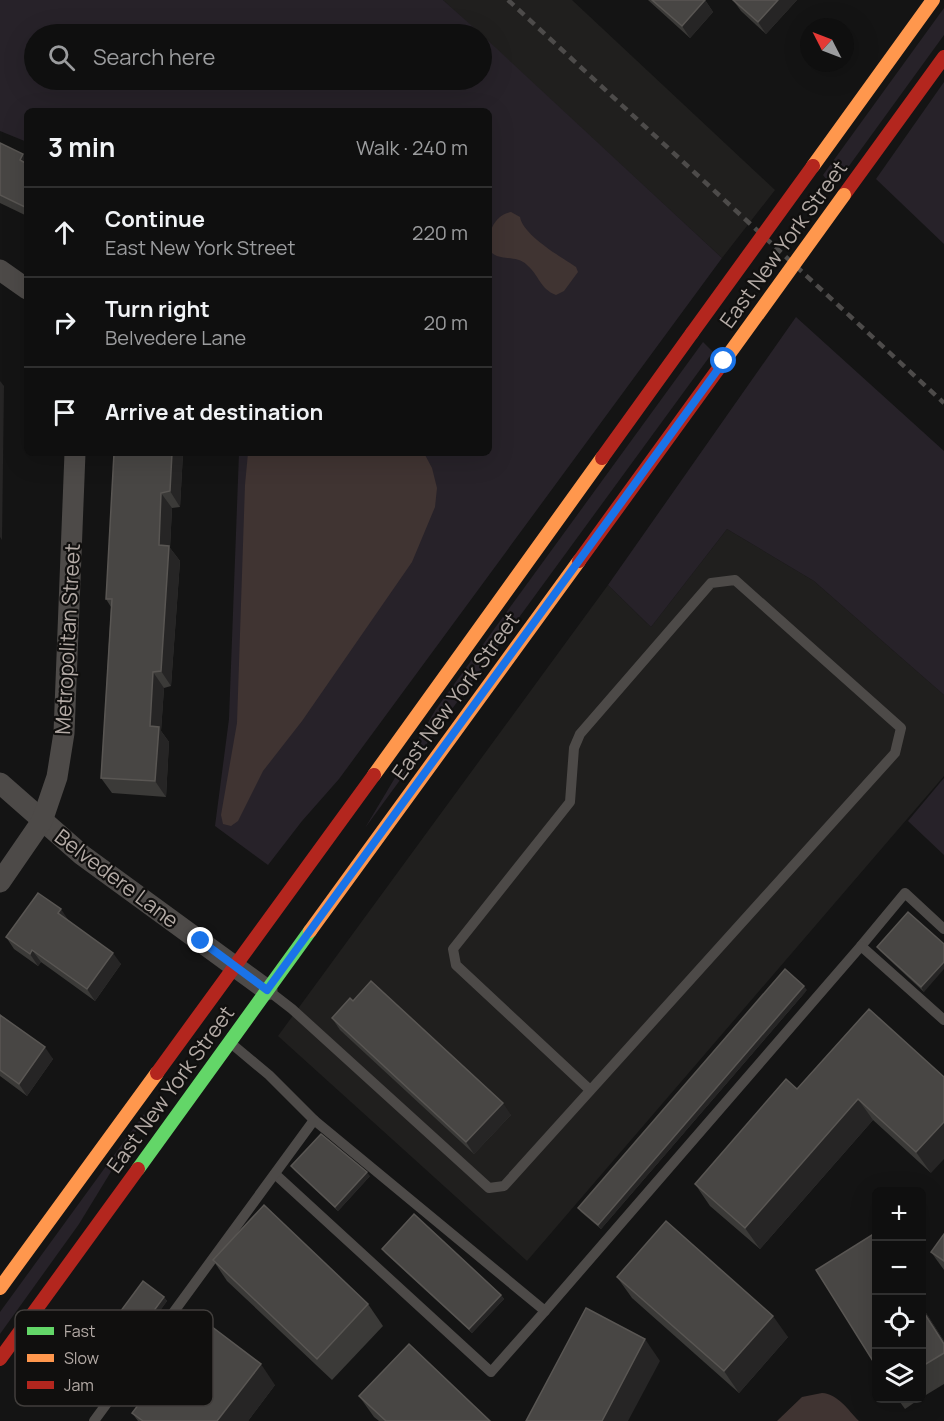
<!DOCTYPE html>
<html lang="en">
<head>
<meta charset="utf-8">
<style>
	:root { --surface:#0f0f0f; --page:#1d1d1d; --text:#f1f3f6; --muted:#9b9c9e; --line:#2f2f2f }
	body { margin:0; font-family:Manrope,sans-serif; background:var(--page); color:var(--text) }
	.controls { position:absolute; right:18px; bottom:18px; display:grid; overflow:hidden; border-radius:9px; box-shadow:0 6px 24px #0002 }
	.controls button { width:54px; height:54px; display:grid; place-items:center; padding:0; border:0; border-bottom:2px solid var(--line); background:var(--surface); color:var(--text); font:30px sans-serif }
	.compass { position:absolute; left:800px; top:18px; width:54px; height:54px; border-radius:50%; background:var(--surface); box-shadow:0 6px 24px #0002; rotate:312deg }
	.stop { position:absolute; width:18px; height:18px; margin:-14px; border:4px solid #1a73e8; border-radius:50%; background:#fff }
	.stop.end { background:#1a73e8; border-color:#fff; box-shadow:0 2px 6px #0008 }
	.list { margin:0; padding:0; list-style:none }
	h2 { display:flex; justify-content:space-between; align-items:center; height:78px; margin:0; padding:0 24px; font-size:26px }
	h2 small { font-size:20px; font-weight:400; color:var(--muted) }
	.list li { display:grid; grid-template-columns:39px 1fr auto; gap:18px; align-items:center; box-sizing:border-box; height:90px; padding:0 24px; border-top:2px solid var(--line) }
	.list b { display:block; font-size:22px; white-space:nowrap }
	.list p { margin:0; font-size:20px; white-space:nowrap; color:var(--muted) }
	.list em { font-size:20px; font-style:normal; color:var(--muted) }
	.icon { flex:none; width:33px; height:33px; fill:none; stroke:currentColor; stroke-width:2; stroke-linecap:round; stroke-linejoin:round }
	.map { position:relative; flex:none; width:944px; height:1421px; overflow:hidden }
	.search { position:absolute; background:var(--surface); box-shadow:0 6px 24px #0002; left:24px; top:24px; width:468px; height:66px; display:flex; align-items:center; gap:15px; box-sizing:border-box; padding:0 21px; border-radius:33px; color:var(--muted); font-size:22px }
	.panel { position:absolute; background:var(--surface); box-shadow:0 6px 24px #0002; left:24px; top:108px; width:468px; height:348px; border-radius:9px }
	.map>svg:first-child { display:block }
</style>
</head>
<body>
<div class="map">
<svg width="944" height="1421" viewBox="0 0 944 1421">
	<rect width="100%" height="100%" fill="#141414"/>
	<!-- built -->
	<g fill="#201f1e">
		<polygon points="443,0 572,0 775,190 722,258"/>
		<polygon points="727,529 814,581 944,695 944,776 527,1261 278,1036 608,585 651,627"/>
	</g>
	<!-- green -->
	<g fill="#272229">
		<polygon points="0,0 443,0 481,34 34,34 34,80 482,80 482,35 722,258 339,779 302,821 268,865 215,826 229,719 239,453 489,453 489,111 27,111 27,142 0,131"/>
		<polygon points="944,8 944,35 833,188 823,175"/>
		<polygon points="944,82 944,244 876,179"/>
		<polygon points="796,317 944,451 944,695 814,581 727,529 651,627 608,585"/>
		<polygon points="703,342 713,352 365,828 436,709"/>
		<polygon points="944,778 944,855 908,821"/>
		<polygon points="144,1114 145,1116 79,1224 0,1334 0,1312"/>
	</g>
	<!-- water -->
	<g fill="#403432">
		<path d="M511 212 520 217C523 235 561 257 576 267L578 272 564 291 556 295C540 289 539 275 527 265 517 255 501 261 492 253 488 250 489 248 489 244 489 230 495 215 511 212Z"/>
		<polygon points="248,453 424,453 432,468 437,488 435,507 412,562 302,721 263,771 238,821 231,826 223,824 221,815 237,723 245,485"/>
		<path d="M822 1393C838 1394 848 1410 859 1421H777L802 1397Z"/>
	</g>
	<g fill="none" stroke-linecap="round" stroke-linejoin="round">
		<!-- lane -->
		<g stroke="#4d4a48" stroke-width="10">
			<polyline points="861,946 905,893 944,929"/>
			<polyline points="270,992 292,1009 489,1188 504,1186 895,753 901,728 735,580 711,583 580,734 574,748 570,802 453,949 456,965 590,1090"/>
			<polyline points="233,1045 269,1075 314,1120"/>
			<polyline points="275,1174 491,1372 545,1311"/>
			<polyline points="94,1421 314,1120 545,1311 861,946 944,1020"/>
		</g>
		<!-- street -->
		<g stroke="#4d4a48" stroke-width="21">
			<polyline points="0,270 27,289"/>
			<polyline points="0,783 82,855 267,990"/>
			<polyline points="0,882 42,821 57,777 64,733 75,453"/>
		</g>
		<!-- fast -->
		<polyline stroke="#63d668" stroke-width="14" points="138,1169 310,931"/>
		<!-- slow -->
		<g stroke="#ff974d" stroke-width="14">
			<polyline points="813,166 933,0"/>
			<polyline points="374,775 602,458"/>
			<polyline points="310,931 579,561"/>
			<polyline points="0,1288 157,1073"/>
		</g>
		<!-- jam -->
		<g stroke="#b3261e" stroke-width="14">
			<polyline points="844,195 944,57"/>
			<polyline points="602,458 692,333"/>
			<polyline points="579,561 724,361"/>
			<polyline points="157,1073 374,775"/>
			<polyline points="0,1359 138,1169"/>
		</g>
		<!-- rail -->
		<polyline stroke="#4d4b4a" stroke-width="4.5" stroke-dasharray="8 6" stroke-linecap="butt" points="508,0 944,403"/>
		<!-- slow-bridge -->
		<polyline stroke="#ff974d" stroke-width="14" points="724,361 844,195"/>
		<!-- jam-bridge -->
		<polyline stroke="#b3261e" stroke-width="14" points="692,333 813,166"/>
	</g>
	<!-- wall -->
	<g fill="#3b3a38">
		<polygon points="648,0 705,0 713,12 690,38"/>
		<polygon points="733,0 797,0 766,34 741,11"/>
		<polygon points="0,143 27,160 27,216 0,203"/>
		<polygon points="183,453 180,507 172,508 170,548 180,561 171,686 164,688 161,731 169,742 166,797 112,793 101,778 111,607 106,599"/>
		<polygon points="908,912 924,992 880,951 877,947"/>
		<polygon points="69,921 121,964 95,1001 41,962 38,966 14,949 6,937"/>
		<polygon points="807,990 601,1229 581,1212 578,1208"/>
		<polygon points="353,1001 511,1115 474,1154 340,1030 332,1018"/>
		<polygon points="869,1009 931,1173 873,1120 760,1249 710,1206 695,1184 797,1089"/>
		<polygon points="0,1014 53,1059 27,1096 0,1076"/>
		<polygon points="291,1166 370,1176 338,1211 294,1170"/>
		<polygon points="944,1234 944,1270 931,1252"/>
		<polygon points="382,1249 501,1295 504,1299 472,1333 385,1253"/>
		<polygon points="213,1260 368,1304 383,1326 332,1380 227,1281"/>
		<polygon points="617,1277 788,1337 739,1393 632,1298"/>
		<polygon points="164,1297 167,1301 92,1402 71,1386 68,1382"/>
		<polygon points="921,1305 944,1341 944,1384 921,1398"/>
		<polygon points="275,1385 248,1421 138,1421 132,1413"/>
		<polygon points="359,1396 490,1421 379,1421 374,1417"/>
		<polygon points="897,1398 921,1398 905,1409"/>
	</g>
	<!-- shaded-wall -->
	<g fill="#262525">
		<polygon points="705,0 713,12 690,38 682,26"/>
		<polygon points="778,0 797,0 766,34 758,22"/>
		<polygon points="23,154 27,160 27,171 20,160"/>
		<polygon points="0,381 4,386 2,540 0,537"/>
		<polygon points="172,453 183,453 180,507 170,491"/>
		<polygon points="161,493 172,508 170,548 180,561 171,686 161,671 159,545"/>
		<polygon points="153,672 164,688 161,731 169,742 166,797 155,781 150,726"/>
		<polygon points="61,909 69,921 58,913"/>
		<polygon points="32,950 41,962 38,966 30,954"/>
		<polygon points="113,953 121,964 95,1001 87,989"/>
		<polygon points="944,962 944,969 924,992 921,987"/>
		<polygon points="804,986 807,990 601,1229 598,1225"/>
		<polygon points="45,1047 53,1059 27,1096 19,1084"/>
		<polygon points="858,1099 873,1120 760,1249 745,1228"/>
		<polygon points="503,1103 511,1115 474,1154 466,1142"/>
		<polygon points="944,1122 944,1159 931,1173 916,1152"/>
		<polygon points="367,1172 370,1176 338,1211 335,1207"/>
		<polygon points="501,1295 504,1299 472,1333 469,1329"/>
		<polygon points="164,1297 167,1301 92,1402 90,1398"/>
		<polygon points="921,1305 944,1341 944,1344 921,1308"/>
		<polygon points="773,1316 788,1337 739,1393 724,1371"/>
		<polygon points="645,1339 660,1361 628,1421 602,1421"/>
		<polygon points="261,1364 275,1385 248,1421 217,1421"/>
	</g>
	<!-- building -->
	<g fill="#484644" stroke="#595653" stroke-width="1.5">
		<polygon points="652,0 705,0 682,26"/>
		<polygon points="733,0 778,0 758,22"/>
		<polygon points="0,143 23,154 20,160 27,164 27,208 0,195"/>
		<polygon points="114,453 172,453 170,491 161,493 159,545 169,546 161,671 153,672 150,726 159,727 155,781 101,778 112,599 106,599"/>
		<polygon points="38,893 61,909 58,913 113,953 87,989 32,950 30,954 6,937"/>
		<polygon points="908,912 944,944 944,962 921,987 877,947"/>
		<polygon points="785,969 804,986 598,1225 578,1208"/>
		<polygon points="371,981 503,1103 466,1142 332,1018 350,998 353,1001"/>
		<polygon points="869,1009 944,1077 944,1122 916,1152 858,1099 745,1228 695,1184 786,1079 797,1089"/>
		<polygon points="0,1015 45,1047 19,1084 0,1070"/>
		<polygon points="321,1134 367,1172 335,1207 291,1166"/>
		<polygon points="264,1205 368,1304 317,1359 213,1260"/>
		<polygon points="414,1214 501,1295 469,1329 382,1249"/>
		<polygon points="666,1221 773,1316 724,1371 617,1277"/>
		<polygon points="875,1233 876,1235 876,1366 816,1270"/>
		<polygon points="944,1234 944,1261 931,1252"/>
		<polygon points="143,1281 164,1297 90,1398 68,1382"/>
		<polygon points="586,1308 645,1339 602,1421 526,1421"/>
		<polygon points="921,1308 944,1344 944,1353 921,1367"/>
		<polygon points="203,1320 261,1364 217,1421 143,1421 132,1413"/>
		<polygon points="409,1344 490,1421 386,1421 359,1396"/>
	</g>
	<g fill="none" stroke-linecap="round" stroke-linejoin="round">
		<!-- route -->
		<polyline stroke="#1a73e8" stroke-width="8" points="201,941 267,990 724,361"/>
	</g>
	<g text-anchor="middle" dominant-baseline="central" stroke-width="4.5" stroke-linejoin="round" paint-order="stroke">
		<!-- street labels -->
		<g font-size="21" fill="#b4aba6" stroke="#100f0e">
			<text transform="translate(783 244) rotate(-54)">East New York Street</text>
			<text transform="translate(67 639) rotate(-87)">Metropolitan Street</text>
			<text transform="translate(455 696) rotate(-54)">East New York Street</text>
			<text transform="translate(117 878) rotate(37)">Belvedere Lane</text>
			<text transform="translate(170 1089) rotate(-54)">East New York Street</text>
		</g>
	</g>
	<!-- legend -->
	<rect x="15" y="1310" width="198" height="96" rx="9" fill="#100f0e" stroke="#413e3c" stroke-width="1.5"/>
	<rect x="27" y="1327" width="27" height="8" fill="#63d668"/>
	<rect x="27" y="1354" width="27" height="8" fill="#ff974d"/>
	<rect x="27" y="1381" width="27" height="8" fill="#b3261e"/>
	<g font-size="16" fill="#b4aba6">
		<text x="64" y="1337">Fast</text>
		<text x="64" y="1364">Slow</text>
		<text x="64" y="1391">Jam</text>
	</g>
</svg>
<div class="controls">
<button>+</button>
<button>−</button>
<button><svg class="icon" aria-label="locate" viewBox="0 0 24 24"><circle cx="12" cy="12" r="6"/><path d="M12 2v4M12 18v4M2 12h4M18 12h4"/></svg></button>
<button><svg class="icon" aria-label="layers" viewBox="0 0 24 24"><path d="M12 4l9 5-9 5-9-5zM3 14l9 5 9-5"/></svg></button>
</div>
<svg class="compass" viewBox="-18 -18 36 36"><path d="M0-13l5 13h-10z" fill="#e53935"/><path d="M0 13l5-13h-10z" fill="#9b9c9e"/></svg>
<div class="stop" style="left:724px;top:361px"></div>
<div class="stop end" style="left:201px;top:941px"></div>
<div class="search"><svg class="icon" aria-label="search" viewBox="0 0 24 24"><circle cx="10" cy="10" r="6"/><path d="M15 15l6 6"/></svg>Search here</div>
<section class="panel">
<h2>3 min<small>Walk · 240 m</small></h2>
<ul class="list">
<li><svg class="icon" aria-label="ahead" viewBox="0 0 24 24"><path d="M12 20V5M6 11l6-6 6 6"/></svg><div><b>Continue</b><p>East New York Street</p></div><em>220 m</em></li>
<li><svg class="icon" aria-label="right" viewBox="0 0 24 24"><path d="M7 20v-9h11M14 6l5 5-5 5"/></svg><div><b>Turn right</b><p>Belvedere Lane</p></div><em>20 m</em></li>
<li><svg class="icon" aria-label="arrive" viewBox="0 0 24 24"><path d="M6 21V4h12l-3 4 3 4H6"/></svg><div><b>Arrive at destination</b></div></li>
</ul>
</section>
</div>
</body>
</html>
